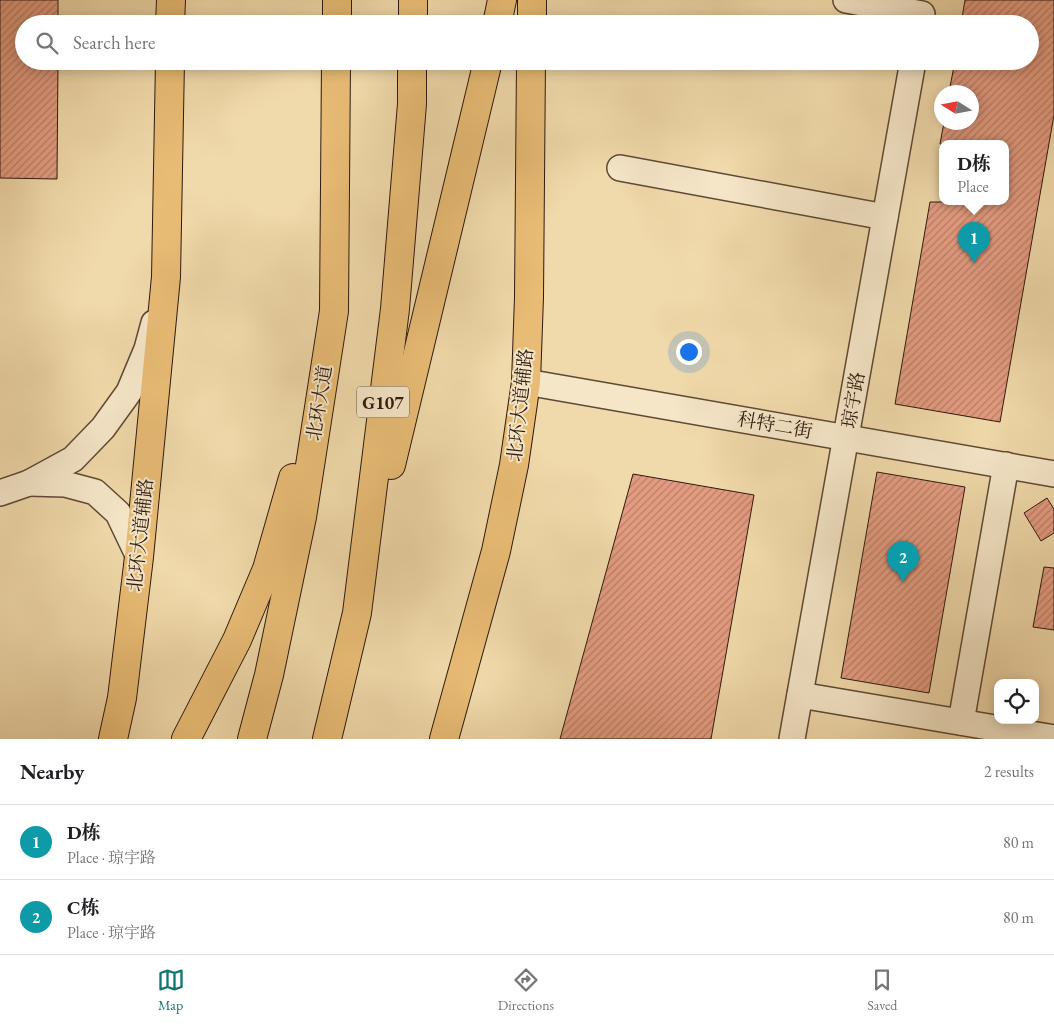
<!DOCTYPE html>
<html lang="en">
<head>
<meta charset="utf-8">
<style>
	:root { --surface:#fff; --page:#f6f6f6; --text:#202124; --muted:#757577; --line:#e0e0e0; --accent:#0f766e }
	body { margin:0; font-family:"EB Garamond","Noto Serif SC",serif; background:var(--page); color:var(--text) }
	.controls { position:absolute; right:15px; bottom:15px; display:grid; overflow:hidden; border-radius:10px; box-shadow:0 2px 12px #0003 }
	.controls button { width:45px; height:45px; display:grid; place-items:center; padding:0; border:0; border-bottom:1px solid var(--line); background:var(--surface); color:var(--text); font:25px sans-serif }
	.compass { position:absolute; left:934px; top:85px; width:45px; height:45px; border-radius:50%; background:var(--surface); box-shadow:0 2px 12px #0003; rotate:281deg }
	.you { position:absolute; left:688px; top:351px; width:18px; height:18px; margin:-12px; border:4px solid #fff; border-radius:50%; background:#1a73e8; box-shadow:0 0 0 8px #1a73e833 }
	.badge { display:grid; place-items:center; width:32px; height:32px; border-radius:50%; background:var(--accent); color:#fff; font-size:16px; font-weight:700 }
	.pin { position:absolute; translate:-50% -41px; filter:drop-shadow(0 1px 2px #0008) }
	.pin::after { content:''; position:absolute; top:26px; width:18px; height:15px; background:inherit; clip-path:polygon(0 0,100% 0,50% 100%) }
	.popup { position:absolute; left:939px; top:140px; width:70px; height:65px; box-sizing:border-box; display:grid; place-content:center; border-radius:10px; background:var(--surface); filter:drop-shadow(0 1px 4px #0005); font-size:16px; white-space:nowrap; color:var(--muted) }
	.popup b { font-size:19px; color:var(--text) }
	.popup::after { content:''; position:absolute; left:50%; top:100%; margin-left:-10px; border:10px solid transparent; border-top-color:var(--surface) }
	.list { margin:0; padding:0; list-style:none }
	h2 { display:flex; justify-content:space-between; align-items:center; height:65px; margin:0; padding:0 20px; font-size:21px }
	h2 small { font-size:16px; font-weight:400; color:var(--muted) }
	.list li { display:grid; grid-template-columns:32px 1fr auto; gap:15px; align-items:center; box-sizing:border-box; height:75px; padding:0 20px; border-top:1px solid var(--line) }
	.list b { display:block; font-size:19px; white-space:nowrap }
	.list p { margin:0; font-size:16px; white-space:nowrap; color:var(--muted) }
	.list em { font-size:16px; font-style:normal; color:var(--muted) }
	.icon { flex:none; width:28px; height:28px; fill:none; stroke:currentColor; stroke-width:2; stroke-linecap:round; stroke-linejoin:round }
	.map { position:relative; flex:none; width:1054px; height:739px; overflow:hidden }
	.search { position:absolute; background:var(--surface); box-shadow:0 2px 12px #0003; left:15px; right:15px; top:15px; height:55px; display:flex; align-items:center; gap:12px; box-sizing:border-box; padding:0 18px; border-radius:28px; color:var(--muted); font-size:19px }
	.sheet { height:215px; background:var(--surface) }
	nav { display:flex; justify-content:space-around; align-items:center; box-sizing:border-box; height:70px; border-top:1px solid var(--line); background:var(--surface); font-size:14px; color:var(--muted) }
	nav a { display:grid; justify-items:center; gap:2px }
	nav .on { color:var(--accent) }
	.map>svg:first-child { display:block }
</style>
</head>
<body>
<div class="map">
<svg width="1054" height="739" viewBox="0 0 1054 739">
	<defs>
		<pattern id="building-hatch" width="6" height="6" patternUnits="userSpaceOnUse" patternTransform="scale(1.25)"><rect width="6" height="6" fill="#e49c81"/><path d="M-1 1l2-2M0 6l6-6M5 7l2-2" fill="none" stroke="#b97e68"/></pattern>
	</defs>
	<rect width="100%" height="100%" fill="#f0d9aa"/>
	<filter id="stains"><feTurbulence type="fractalNoise" baseFrequency=".004" numOctaves="4"/><feColorMatrix values="0 0 0 0 .2 0 0 0 0 .09 0 0 0 0 .02 0 0 0 .5 -.17"/></filter>
	<radialGradient id="worn" r=".72"><stop offset=".6" stop-color="#630" stop-opacity="0"/><stop offset="1" stop-color="#630" stop-opacity=".3"/></radialGradient>
	<!-- building -->
	<g fill="url(#building-hatch)" stroke="#2e190e">
		<polygon points="0,0 58,0 58,24 24,24 24,61 58,61 57,179 0,178"/>
		<polygon points="965,0 1054,0 1054,115 1000,422 895,404 930,202 1005,202 1005,144 940,144 944,122 972,122 972,92 949,92 955,61 1030,61 1030,24 961,24"/>
		<polygon points="877,472 965,487 929,693 841,678"/>
		<polygon points="633,474 754,495 711,739 560,739"/>
		<polygon points="1047,498 1054,509 1054,533 1041,541 1024,513"/>
		<polygon points="1044,567 1054,568 1054,630 1033,627"/>
	</g>
	<g fill="none" stroke-linecap="round" stroke-linejoin="round">
		<!-- minor casing -->
		<g stroke="#5e4935" stroke-width="28">
			<g id="minor">
				<polyline points="846,0 922,14"/>
				<polyline points="620,168 885,217"/>
				<polyline points="526,382 1054,474"/>
				<polyline points="29,483 65,484 95,492 118,513 139,557"/>
				<polyline points="0,493 29,483 73,459 103,428 129,392 147,349 154,323"/>
				<polyline points="800,695 1054,738"/>
				<polyline points="961,722 1006,465"/>
				<polyline points="792,739 913,61"/>
			</g>
		</g>
		<!-- major casing -->
		<g stroke="#2e190e" stroke-width="30">
			<g id="major">
				<polyline points="170,24 171,0"/>
				<polyline points="532,24 532,0"/>
				<polyline points="113,739 122,698 139,557 166,277 170,61"/>
				<polyline points="444,739 496,551 514,465 526,382 529,297 531,61"/>
			</g>
		</g>
		<!-- highway casing -->
		<g stroke="#2e190e" stroke-width="30">
			<g id="highway">
				<polyline points="337,24 337,0"/>
				<polyline points="413,24 413,0"/>
				<polyline points="497,24 502,0"/>
				<polyline points="391,465 488,61"/>
				<polyline points="186,739 237,640 267,569 293,478"/>
				<polyline points="252,739 269,675 302,517 334,311 336,61"/>
				<polyline points="327,739 357,613 395,309 412,104 412,61"/>
			</g>
		</g>
		<!-- minor -->
		<use href="#minor" stroke="#f5e6c8" stroke-width="25"/>
		<!-- major -->
		<use href="#major" stroke="#e8bc75" stroke-width="28"/>
		<!-- highway -->
		<use href="#highway" stroke="#e8bc75" stroke-width="28"/>
	</g>
	<g text-anchor="middle" dominant-baseline="central" stroke-width="4" stroke-linejoin="round" paint-order="stroke">
		<!-- shield labels -->
		<rect fill="#f5e6c8" stroke="#6a5646" stroke-width="1" x="357" y="386.5" width="52" height="31" rx="4"/>
		<g font-size="18" font-weight="bold" fill="#2e190e">
			<text x="383" y="402">G107</text>
		</g>
		<!-- street labels -->
		<g font-size="19" fill="#2e190e" stroke="#f5e6c8">
			<text transform="translate(853 400) rotate(-80)">琼宇路</text>
			<text transform="translate(319 403) rotate(-81)">北环大道</text>
			<text transform="translate(520 405) rotate(-84)">北环大道辅路</text>
			<text transform="translate(775 425) rotate(10)">科特二街</text>
			<text transform="translate(140 535) rotate(-84)">北环大道辅路</text>
		</g>
	</g>
	<rect width="100%" height="100%" filter="url(#stains)"/>
	<rect width="100%" height="100%" fill="url(#worn)"/>
</svg>
<div class="controls">
<button><svg class="icon" aria-label="locate" viewBox="0 0 24 24"><circle cx="12" cy="12" r="6"/><path d="M12 2v4M12 18v4M2 12h4M18 12h4"/></svg></button>
</div>
<svg class="compass" viewBox="-18 -18 36 36"><path d="M0-13l5 13h-10z" fill="#e53935"/><path d="M0 13l5-13h-10z" fill="#757577"/></svg>
<div class="you"></div>
<div class="pin badge" style="left:974px;top:263px;background:#0f9aa8">1</div>
<div class="popup"><b>D栋</b>Place</div>
<div class="pin badge" style="left:903px;top:582px;background:#0f9aa8">2</div>
<div class="search"><svg class="icon" aria-label="search" viewBox="0 0 24 24"><circle cx="10" cy="10" r="6"/><path d="M15 15l6 6"/></svg>Search here</div>
</div>
<section class="sheet">
<h2>Nearby<small>2 results</small></h2>
<ul class="list">
<li><span class="badge" style="background:#0f9aa8">1</span><div><b>D栋</b><p>Place · 琼宇路</p></div><em>80 m</em></li>
<li><span class="badge" style="background:#0f9aa8">2</span><div><b>C栋</b><p>Place · 琼宇路</p></div><em>80 m</em></li>
</ul>
</section>
<nav>
<a class="on"><svg class="icon" aria-label="map" viewBox="0 0 24 24"><path d="M3 6l6-2 6 2 6-2v14l-6 2-6-2-6 2zM9 4v14M15 6v14"/></svg>Map</a>
<a><svg class="icon" aria-label="directions" viewBox="0 0 24 24"><path d="M12 3l9 9-9 9-9-9zM9 14v-3h6M13 9l2 2-2 2"/></svg>Directions</a>
<a><svg class="icon" aria-label="saved" viewBox="0 0 24 24"><path d="M7 4h10v16l-5-4-5 4z"/></svg>Saved</a>
</nav>
</body>
</html>
